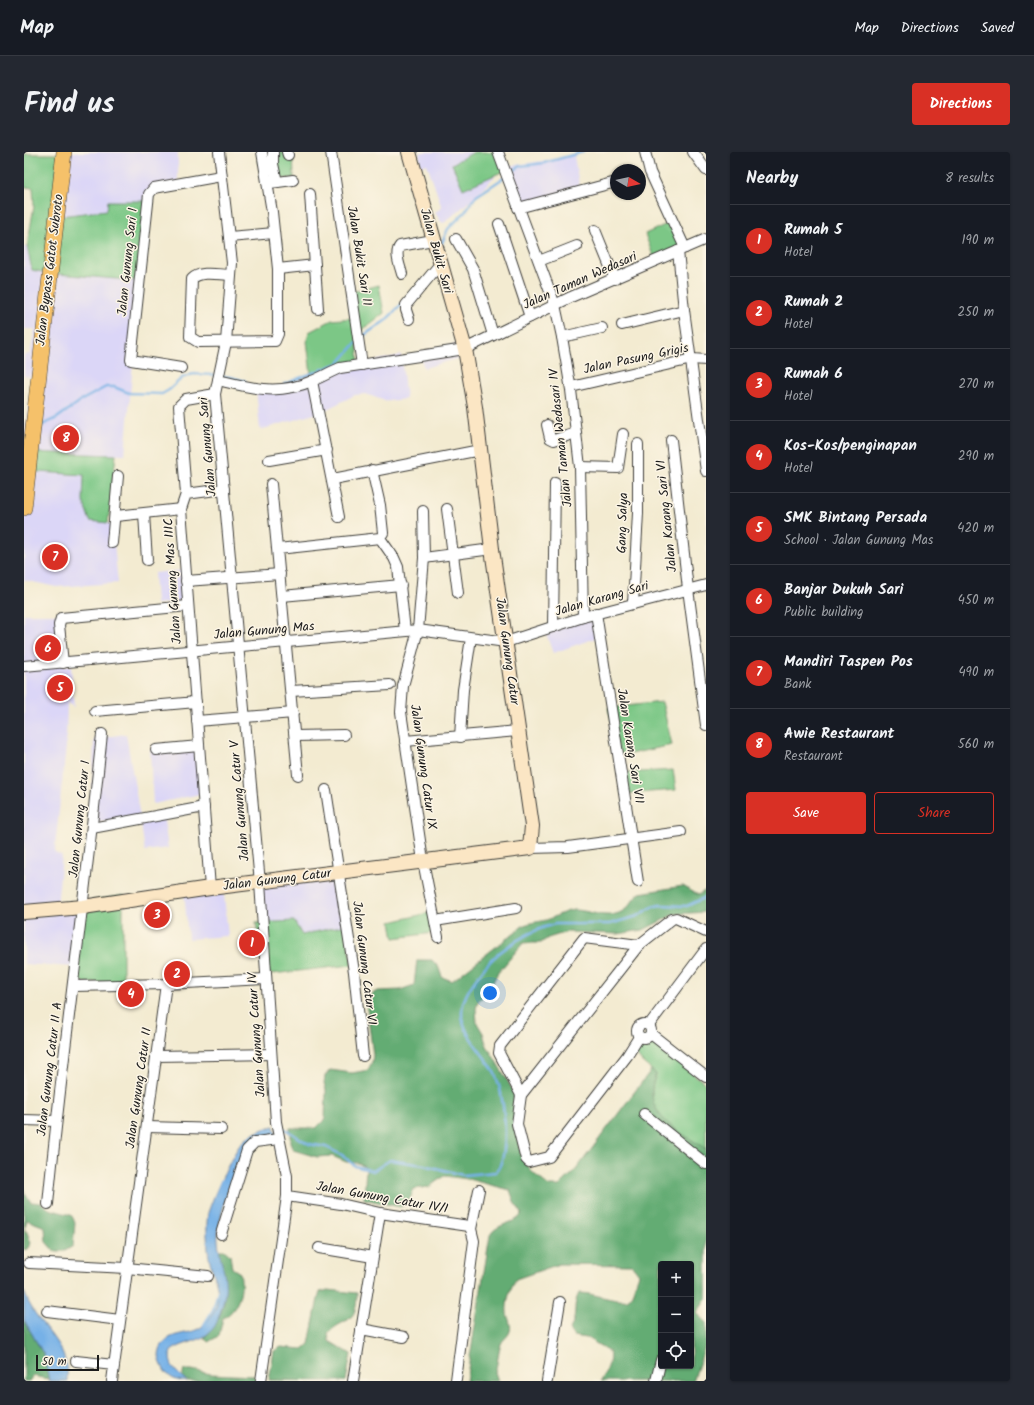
<!DOCTYPE html>
<html lang="en">
<head>
<meta charset="utf-8">
<style>
	:root { --surface:#171b24; --page:#242831; --text:#f1f3f6; --muted:#9ea1a6; --line:#363941; --accent:#d93025 }
	body { margin:0; font-family:Kalam,sans-serif; background:var(--page); color:var(--text) }
	.controls { position:absolute; right:12px; bottom:12px; display:grid; overflow:hidden; border-radius:4px; box-shadow:0 1px 3px #0004 }
	.controls button { width:36px; height:36px; display:grid; place-items:center; padding:0; border:0; border-bottom:1px solid var(--line); background:var(--surface); color:var(--text); font:20px sans-serif }
	.compass { position:absolute; left:586px; top:12px; width:36px; height:36px; border-radius:50%; background:var(--surface); box-shadow:0 1px 3px #0004; rotate:99deg }
	.scale { position:absolute; left:12px; bottom:10px; width:63px; box-sizing:border-box; padding-left:4px; border:2px solid #1c1c1c; border-top:0; font-size:11px; line-height:14px; white-space:nowrap; color:#1c1c1c; -webkit-text-stroke:3px #fcf5e5; paint-order:stroke }
	.you { position:absolute; left:466px; top:841px; width:14px; height:14px; margin:-10px; border:3px solid #fff; border-radius:50%; background:#1a73e8; box-shadow:0 0 0 6px #1a73e833 }
	.badge { display:grid; place-items:center; width:26px; height:26px; border-radius:50%; background:var(--accent); color:#fff; font-size:13px; font-weight:700 }
	.pin { position:absolute; translate:-50% -50%; border:2px solid #fff; box-shadow:0 1px 4px #0006 }
	.list { margin:0; padding:0; list-style:none }
	h2 { display:flex; justify-content:space-between; align-items:center; height:52px; margin:0; padding:0 16px; font-size:17px }
	h2 small { font-size:13px; font-weight:400; color:var(--muted) }
	.list li { display:grid; grid-template-columns:26px 1fr auto; gap:12px; align-items:center; box-sizing:border-box; height:72px; padding:0 16px; border-top:1px solid var(--line) }
	.list b { display:block; font-size:15px; white-space:nowrap }
	.list p { margin:0; font-size:13px; white-space:nowrap; color:var(--muted) }
	.list em { font-size:13px; font-style:normal; color:var(--muted) }
	.actions { display:flex; gap:8px; padding:12px 16px }
	.actions a { flex:1; padding:9px 0; border:1px solid var(--accent); border-radius:4px; text-align:center; font-size:14px; color:var(--accent) }
	.actions .main { background:var(--accent); color:#fff }
	.icon { flex:none; width:22px; height:22px; fill:none; stroke:currentColor; stroke-width:2; stroke-linecap:round; stroke-linejoin:round }
	.map { position:relative; flex:none; width:682px; height:1229px; overflow:hidden; border-radius:4px }
	header { display:flex; align-items:center; gap:24px; box-sizing:border-box; height:56px; padding:0 20px; background:var(--surface); border-bottom:1px solid var(--line) }
	header strong { font-size:19px }
	nav { display:flex; gap:22px; margin-inline-start:auto; font-size:14px }
	.intro { display:flex; align-items:center; justify-content:space-between; box-sizing:border-box; height:96px; padding:0 24px }
	h1 { margin:0; font-size:28px }
	.button { padding:10px 18px; border-radius:4px; background:var(--accent); color:#fff; font-size:14px; font-weight:700 }
	main { display:flex; gap:24px; padding:0 24px }
	aside { flex:1; background:var(--surface); border-radius:4px; box-shadow:0 1px 3px #0004 }
	.map>svg:first-child { display:block }
</style>
</head>
<body>
<header>
<strong>Map</strong>
<nav><a>Map</a><a>Directions</a><a>Saved</a></nav>
</header>
<div class="intro"><h1>Find us</h1><a class="button">Directions</a></div>
<main>
<div class="map">
<svg width="682" height="1229" viewBox="0 0 682 1229">
	<rect width="100%" height="100%" fill="#fcf5e5"/>
	<filter id="ink" filterUnits="userSpaceOnUse"><feTurbulence type="fractalNoise" baseFrequency=".025" numOctaves="2"/><feDisplacementMap in="SourceGraphic" scale="8" xChannelSelector="R" yChannelSelector="G"/><feConvolveMatrix kernelMatrix="1 2 1 2 8 2 1 2 1" color-interpolation-filters="sRGB"/></filter>
	<filter id="wash" filterUnits="userSpaceOnUse"><feTurbulence type="fractalNoise" baseFrequency=".012" numOctaves="4" result="noise"/><feDisplacementMap in="SourceGraphic" scale="16" xChannelSelector="R" yChannelSelector="G"/><feGaussianBlur stdDeviation="0.9" result="paint"/><feColorMatrix in="noise" values="0 0 0 0 0 0 0 0 0 0 0 0 0 0 0 0 0 1.4 0 .05"/><feComposite in="paint" operator="in"/></filter>
	<g filter="url(#wash)">
		<rect width="100%" height="100%" fill="#f3ebd1"/>
		<!-- built -->
		<g fill="#dbd6f7">
			<polygon points="35,0 154,0 154,35 123,39 122,49 83,58 30,65"/>
			<polygon points="399,0 450,0 428,12 439,37 473,22 452,44 420,71 417,70 411,60 418,56 403,12 396,15 395,1"/>
			<polygon points="550,4 556,38 495,56 478,15"/>
			<polygon points="0,95 3,95 8,118 23,121 116,129 101,303 0,300 0,284 10,225 0,224 0,203 6,202 11,177 0,177"/>
			<polygon points="436,191 439,205 400,216 395,201"/>
			<polygon points="377,203 382,247 361,249 342,242 331,243 297,260 236,278 232,236 266,234 287,223"/>
			<polygon points="0,319 60,323 59,349 66,369 88,372 94,431 32,435 0,428"/>
			<polygon points="159,418 162,449 132,452 130,421"/>
			<polygon points="0,462 40,462 40,515 47,514 50,555 43,550 42,594 32,686 31,701 38,704 33,754 59,750 54,815 0,812"/>
			<polygon points="577,463 580,483 529,501 521,479"/>
			<polygon points="102,582 116,665 139,662 144,696 121,699 116,665 67,670 70,588 75,586"/>
			<polygon points="178,591 181,641 129,652 126,598"/>
			<polygon points="316,720 321,773 277,783 239,771 236,727"/>
			<polygon points="199,732 204,784 164,787 160,738"/>
		</g>
		<!-- green -->
		<g fill="#7bc786" stroke="#4c7251">
			<polygon points="234,0 269,0 270,26 237,28"/>
			<polygon points="450,0 473,0 480,19 439,37 428,12"/>
			<polygon points="0,2 34,2 30,65 83,58 84,49 122,49 116,129 23,121 8,118 3,95 10,54 9,36 0,35"/>
			<polygon points="647,70 661,95 631,109 621,82"/>
			<polygon points="355,133 360,161 333,182 335,213 287,223 283,189 285,180 308,168 328,166 324,141"/>
			<polygon points="1,284 0,300 92,303 84,371 66,369 59,349 60,323 0,319 0,286"/>
			<polygon points="638,550 648,593 596,604 584,556"/>
			<polygon points="649,618 652,638 599,642 598,621"/>
			<polygon points="99,743 99,831 61,831 53,826 59,750"/>
			<polygon points="408,760 409,781 370,786 367,770"/>
			<polygon points="270,769 278,783 321,773 328,813 239,823 232,771"/>
			<path d="M623 889 631 891 682 932V997C654 979 615 963 632 922L617 909 612 902Z"/>
		</g>
		<!-- forest -->
		<g fill="#64ac73" stroke="#406448" fill-rule="evenodd">
			<path d="M659 734 674 743 682 738V760L651 762 619 778 594 782 543 780 524 786 517 791H499L473 822 464 840 454 849 452 857 453 871 459 881 462 892 490 940 497 1004 509 1021 525 1034H535L551 1019 627 918 632 922C615 962 655 979 682 997V1147L673 1161 682 1171V1192L669 1229H577C582 1220 588 1210 585 1199L563 1186 549 1184 546 1177C554 1165 548 1153 555 1141 572 1141 587 1150 604 1148L608 1142 615 1122 608 1113 535 1112 492 1127C486 1136 482 1150 483 1161 484 1167 488 1173 486 1179 485 1184 479 1187 477 1192 474 1201 474 1210 471 1220L474 1229H442L466 1083C473 1070 495 1072 498 1061L491 1052 486 1038 444 1027 420 1024 405 1035 390 1037C386 1046 385 1053 376 1055L340 1047 342 1016 334 1011 322 1010 308 1004 293 1005 269 998 266 991V976H292L301 967 302 938 300 931 301 924 306 918 328 921 344 918 348 910 349 903 343 857 346 843 353 839 376 838 390 833 393 808H408L414 814 418 825 428 829 500 773C506 771 511 770 518 769 529 767 539 759 550 758 565 758 580 767 595 761 607 756 607 748 616 741ZM637 1112H667V1214H637Z"/>
			<polygon points="0,1035 1,1042 7,1050 18,1051 25,1057 47,1063 49,1066 51,1071 49,1094 41,1099 30,1099 22,1090 21,1075 3,1068 1,1075 7,1091 3,1097 0,1098"/>
			<path d="M195 1098H200L206 1103 208 1116 216 1121C220 1138 214 1159 199 1166L195 1184 184 1190 180 1186C207 1158 203 1132 195 1098Z"/>
			<path d="M304 1138 333 1141C333 1173 322 1164 304 1181L305 1189 327 1202 322 1229 245 1228 250 1199 257 1195 279 1197 285 1192 294 1147 296 1140Z"/>
			<polygon points="0,1168 20,1203 25,1227 9,1224 5,1229 0,1229"/>
			<polygon points="160,1218 168,1218 187,1222 230,1224 233,1229 163,1229 158,1225"/>
		</g>
		<!-- water -->
		<g fill="#76b1e7" stroke="#496682">
			<path d="M250 974 252 983C244 988 223 998 218 1004 209 1019 192 1072 194 1089 197 1117 207 1128 197 1158 195 1163 194 1169 191 1174 178 1192 162 1188 147 1199 143 1213 153 1221 163 1229 153 1229 146 1227 140 1218 136 1209 133 1204 137 1195 145 1179 163 1184 176 1176 183 1171 192 1160 193 1151 197 1133 185 1115 184 1098 183 1086 182 1073 184 1061 188 1047 210 997 220 988 229 981 240 976 250 974Z"/>
			<path d="M0 1139C9 1168 35 1184 42 1211 44 1216 43 1223 43 1229H25L20 1203 0 1168Z"/>
		</g>
		<g fill="none" stroke-linecap="round" stroke-linejoin="round">
			<!-- stream -->
			<g stroke="#76b1e7" stroke-width="2.5">
				<polyline points="485,22 496,14 520,11 559,0"/>
				<polyline points="417,93 424,77 441,60 451,45 481,25"/>
				<polyline points="336,186 361,169 379,151"/>
				<polyline points="197,224 207,225 221,229"/>
				<polyline points="260,232 315,211 332,191"/>
				<polyline points="14,275 33,266 58,248 82,235 90,235 105,241 138,242 145,238 158,226 169,222 192,223"/>
				<path d="M257 977H261L285 992 302 995 318 1003 331 1014 349 1019 366 1008 400 1013 439 1023 472 1020C487 1001 481 939 469 918 459 900 437 882 438 859 439 842 452 827 462 814 478 795 507 778 531 772H586L614 764 628 755 636 753 663 754 682 745"/>
				<polyline points="191,1046 198,1028"/>
				<polyline points="180,1173 189,1158 194,1139"/>
			</g>
		</g>
	</g>
	<g filter="url(#ink)">
		<g fill="none" stroke-linecap="round" stroke-linejoin="round">
			<!-- street casing -->
			<g stroke="#3c3b37" stroke-width="12">
				<g id="street">
					<polyline points="195,0 208,111 202,190 191,242 236,731 252,970 263,1024 263,1044 237,1229"/>
					<polyline points="249,0 249,12 253,30"/>
					<polyline points="263,0 264,3"/>
					<polyline points="307,0 338,213"/>
					<polyline points="474,0 531,153 538,185 547,238 556,315 559,465"/>
					<polyline points="621,0 626,20 661,96"/>
					<polyline points="669,0 682,18"/>
					<polyline points="246,31 269,28"/>
					<polyline points="286,42 294,157"/>
					<polyline points="494,56 592,30"/>
					<polyline points="475,72 506,165"/>
					<polyline points="571,78 591,127"/>
					<polyline points="205,85 250,81"/>
					<polyline points="432,87 449,117 469,183"/>
					<polyline points="654,99 660,158 682,319"/>
					<polyline points="515,109 553,94"/>
					<polyline points="254,117 291,113"/>
					<path d="M378 122C376 114 370 101 376 94L409 88"/>
					<path d="M207 123C195 123 177 118 168 127L166 185 174 190 251 189 254 182V117L248 60 238 0"/>
					<polyline points="385,167 382,158 382,153 416,112"/>
					<polyline points="598,173 660,158"/>
					<polyline points="538,185 578,176"/>
					<polyline points="157,216 107,208 125,42 130,36 197,24"/>
					<path d="M194 228C228 236 253 244 288 229 298 225 306 220 316 216L441 197 547 145 682 87"/>
					<polyline points="288,229 315,365"/>
					<polyline points="547,235 668,207 682,208"/>
					<polyline points="523,273 526,286 530,288 552,281"/>
					<polyline points="647,288 664,437 682,573"/>
					<polyline points="245,308 303,298"/>
					<polyline points="556,315 594,316 599,282"/>
					<polyline points="348,318 356,353 359,381"/>
					<polyline points="309,327 456,298"/>
					<polyline points="247,332 274,623"/>
					<polyline points="162,342 155,254 162,247 191,242"/>
					<polyline points="423,357 434,441"/>
					<polyline points="399,359 400,406 394,478 379,534 377,560 399,709 414,785"/>
					<polyline points="120,362 123,408"/>
					<polyline points="92,364 157,357"/>
					<polyline points="88,391 94,324"/>
					<polyline points="254,397 356,386 370,406 374,415 381,479"/>
					<polyline points="400,406 468,397"/>
					<polyline points="162,429 256,422"/>
					<polyline points="258,444 377,433"/>
					<polyline points="609,452 614,361 614,292"/>
					<polyline points="572,461 614,730"/>
					<polyline points="529,475 531,331"/>
					<polyline points="39,511 35,473 37,466 164,454"/>
					<polyline points="0,514 394,478 482,490 559,465 682,433"/>
					<polyline points="267,539 366,533"/>
					<polyline points="71,559 172,550"/>
					<polyline points="173,569 269,561"/>
					<polyline points="271,584 320,583"/>
					<polyline points="436,585 439,538 447,486"/>
					<polyline points="381,589 494,579"/>
					<polyline points="132,598 175,594"/>
					<polyline points="302,638 330,820 339,904"/>
					<polyline points="68,676 180,655"/>
					<polyline points="506,696 544,695 657,680"/>
					<polyline points="186,736 157,357 162,342 200,337"/>
					<polyline points="411,769 492,756"/>
					<polyline points="50,834 142,832 242,827"/>
					<circle cx="620" cy="879" r="7"/>
					<polyline points="625,873 682,797"/>
					<polyline points="627,882 682,925"/>
					<polyline points="615,885 603,904 525,1005 505,1010 502,1007 493,972 497,943 615,793 648,767 652,766 682,780"/>
					<polyline points="132,904 247,902"/>
					<polyline points="497,943 475,901 476,894 560,786 615,793"/>
					<polyline points="620,962 682,1012"/>
					<polyline points="0,968 32,969"/>
					<polyline points="123,975 197,977"/>
					<polyline points="263,1044 317,1052 356,1061 445,1074 447,1077"/>
					<path d="M24 1052C39 895 62 739 78 582"/>
					<polyline points="197,1082 223,998 231,990 255,987"/>
					<polyline points="295,1096 349,1105"/>
					<polyline points="5,1111 103,1116 184,1124"/>
					<polyline points="23,1159 96,1168"/>
					<polyline points="337,1177 380,1185"/>
					<polyline points="52,1209 90,1213"/>
					<polyline points="432,1228 450,1089 447,1077 455,1038"/>
					<polyline points="88,1229 142,832"/>
					<polyline points="329,1229 356,1061"/>
					<polyline points="523,1229 536,1150"/>
					<polyline points="632,1229 637,1208"/>
				</g>
			</g>
			<!-- secondary casing -->
			<g stroke="#3c3b37" stroke-width="16">
				<polyline id="secondary" points="0,760 59,755 186,736 506,696 508,674 468,397 451,255 441,197 385,0"/>
			</g>
			<!-- primary casing -->
			<g stroke="#3c3b37" stroke-width="16">
				<polyline id="primary" points="0,356 40,0"/>
			</g>
			<!-- street -->
			<use href="#street" stroke="#fff" stroke-width="10"/>
			<!-- secondary -->
			<use href="#secondary" stroke="#fbe6c4" stroke-width="14"/>
			<!-- primary -->
			<use href="#primary" stroke="#f5c16b" stroke-width="15"/>
		</g>
	</g>
	<g text-anchor="middle" dominant-baseline="central" stroke-width="3" stroke-linejoin="round" paint-order="stroke">
		<!-- street labels -->
		<g font-size="13" fill="#1c1c1c" stroke="#fcf5e5">
			<text transform="translate(412 99) rotate(74)">Jalan Bukit Sari</text>
			<text transform="translate(335 104) rotate(81)">Jalan Bukit Sari II</text>
			<text transform="translate(104 110) rotate(-84)">Jalan Gunung Sari I</text>
			<text transform="translate(26 118) rotate(-83)">Jalan Bypass Gatot Subroto</text>
			<text transform="translate(556 129) rotate(-24)">Jalan Taman Wedasari</text>
			<text transform="translate(612 207) rotate(-12)">Jalan Pasung Grigis</text>
			<text transform="translate(537 286) rotate(-96)">Jalan Taman Wedasari IV</text>
			<text transform="translate(184 295) rotate(-95)">Jalan Gunung Sari</text>
			<text transform="translate(643 364) rotate(-96)">Jalan Karang Sari VI</text>
			<text transform="translate(599 371) rotate(-88)">Gang Salya</text>
			<text transform="translate(149 429) rotate(-94)">Jalan Gunung Mas IIIC</text>
			<text transform="translate(578 447) rotate(-16)">Jalan Karang Sari</text>
			<text transform="translate(240 479) rotate(-5)">Jalan Gunung Mas</text>
			<text transform="translate(483 499) rotate(82)">Jalan Gunung Catur</text>
			<text transform="translate(606 594) rotate(81)">Jalan Karang Sari VII</text>
			<text transform="translate(399 615) rotate(82)">Jalan Gunung Catur IX</text>
			<text transform="translate(216 649) rotate(-95)">Jalan Gunung Catur V</text>
			<text transform="translate(56 667) rotate(-84)">Jalan Gunung Catur I</text>
			<text transform="translate(253 728) rotate(-7)">Jalan Gunung Catur</text>
			<text transform="translate(340 811) rotate(83)">Jalan Gunung Catur VI</text>
			<text transform="translate(233 883) rotate(-94)">Jalan Gunung Catur IV</text>
			<text transform="translate(26 917) rotate(-83)">Jalan Gunung Catur II A</text>
			<text transform="translate(115 936) rotate(-82)">Jalan Gunung Catur II</text>
			<text transform="translate(358 1046) rotate(10)">Jalan Gunung Catur IV/I</text>
		</g>
	</g>
</svg>
<div class="controls">
<button>+</button>
<button>−</button>
<button><svg class="icon" aria-label="locate" viewBox="0 0 24 24"><circle cx="12" cy="12" r="6"/><path d="M12 2v4M12 18v4M2 12h4M18 12h4"/></svg></button>
</div>
<svg class="compass" viewBox="-18 -18 36 36"><path d="M0-13l5 13h-10z" fill="#e53935"/><path d="M0 13l5-13h-10z" fill="#9ea1a6"/></svg>
<div class="scale">50 m</div>
<div class="you"></div>
<div class="pin badge" style="left:228px;top:791px">1</div>
<div class="pin badge" style="left:153px;top:822px">2</div>
<div class="pin badge" style="left:133px;top:763px">3</div>
<div class="pin badge" style="left:107px;top:842px">4</div>
<div class="pin badge" style="left:36px;top:536px">5</div>
<div class="pin badge" style="left:24px;top:496px">6</div>
<div class="pin badge" style="left:31px;top:405px">7</div>
<div class="pin badge" style="left:42px;top:286px">8</div>
</div>
<aside>
<h2>Nearby<small>8 results</small></h2>
<ul class="list">
<li><span class="badge">1</span><div><b>Rumah 5</b><p>Hotel</p></div><em>190 m</em></li>
<li><span class="badge">2</span><div><b>Rumah 2</b><p>Hotel</p></div><em>250 m</em></li>
<li><span class="badge">3</span><div><b>Rumah 6</b><p>Hotel</p></div><em>270 m</em></li>
<li><span class="badge">4</span><div><b>Kos-Kos/penginapan</b><p>Hotel</p></div><em>290 m</em></li>
<li><span class="badge">5</span><div><b>SMK Bintang Persada</b><p>School · Jalan Gunung Mas</p></div><em>420 m</em></li>
<li><span class="badge">6</span><div><b>Banjar Dukuh Sari</b><p>Public building</p></div><em>450 m</em></li>
<li><span class="badge">7</span><div><b>Mandiri Taspen Pos</b><p>Bank</p></div><em>490 m</em></li>
<li><span class="badge">8</span><div><b>Awie Restaurant</b><p>Restaurant</p></div><em>560 m</em></li>
</ul>
<div class="actions"><a class="main">Save</a><a>Share</a></div>
</aside>
</main>
</body>
</html>
